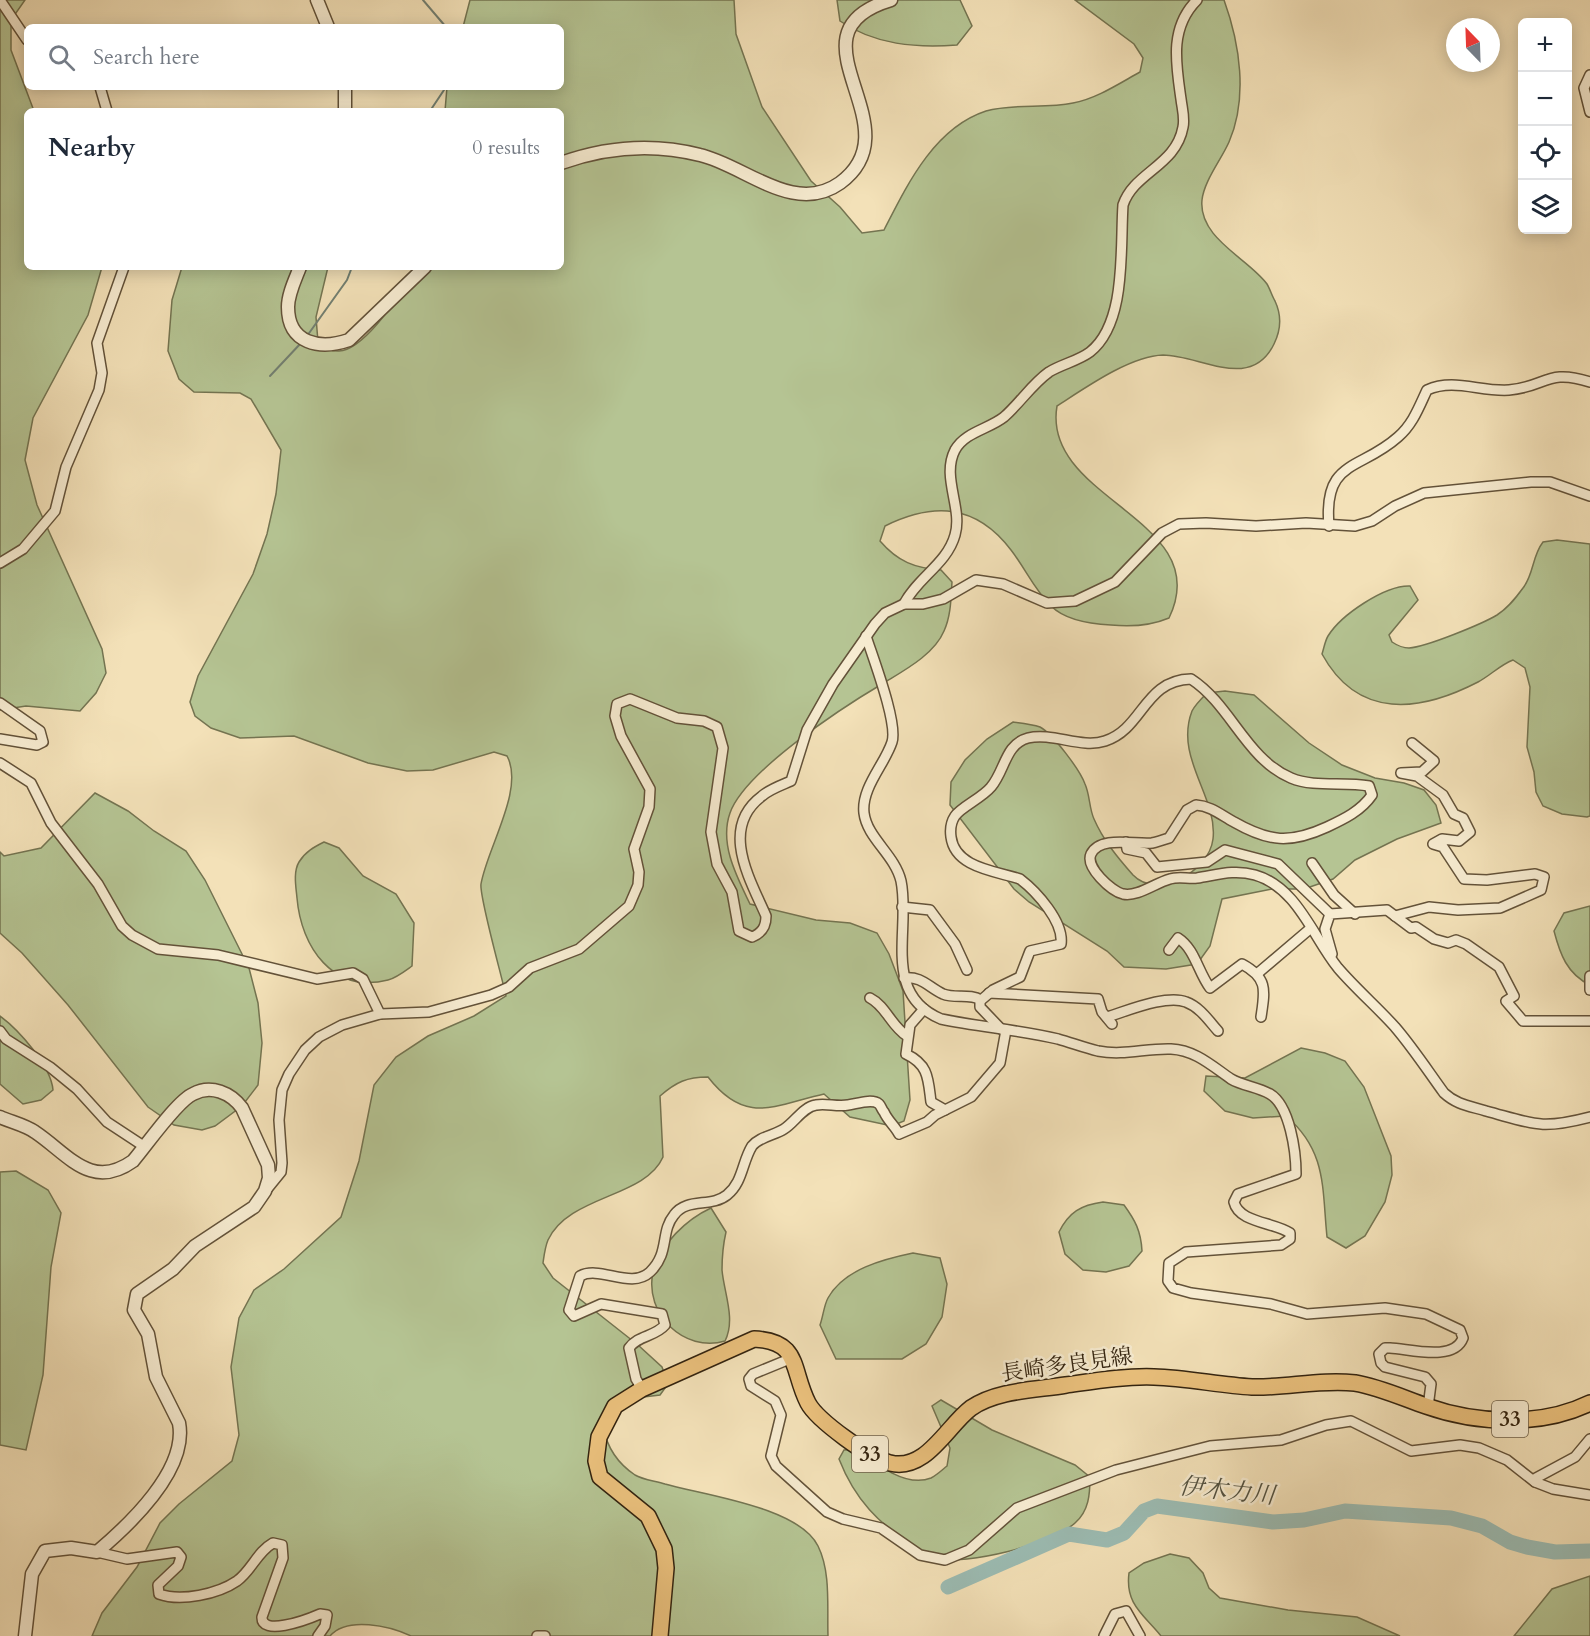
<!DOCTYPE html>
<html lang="en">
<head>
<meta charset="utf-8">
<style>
	:root { --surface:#fff; --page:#f6f6f7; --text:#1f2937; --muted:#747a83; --line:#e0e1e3 }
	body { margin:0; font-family:Cardo,"Noto Serif JP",serif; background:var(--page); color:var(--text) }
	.controls { position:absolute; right:18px; top:18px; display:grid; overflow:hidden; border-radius:9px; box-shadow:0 3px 15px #0003 }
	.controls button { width:54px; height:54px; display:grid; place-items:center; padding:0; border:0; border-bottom:2px solid var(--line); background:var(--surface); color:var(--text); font:30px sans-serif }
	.compass { position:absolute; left:1446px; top:18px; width:54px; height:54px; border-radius:50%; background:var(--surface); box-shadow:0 3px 15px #0003; rotate:337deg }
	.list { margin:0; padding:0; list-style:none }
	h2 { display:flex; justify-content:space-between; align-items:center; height:78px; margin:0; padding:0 24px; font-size:26px }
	h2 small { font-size:20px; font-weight:400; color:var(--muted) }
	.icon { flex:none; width:33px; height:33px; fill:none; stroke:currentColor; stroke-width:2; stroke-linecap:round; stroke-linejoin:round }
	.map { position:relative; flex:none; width:1590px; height:1636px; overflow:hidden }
	.search { position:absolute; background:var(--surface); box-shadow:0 3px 15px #0003; left:24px; top:24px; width:540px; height:66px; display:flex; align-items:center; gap:15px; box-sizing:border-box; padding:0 21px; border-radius:9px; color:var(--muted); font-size:22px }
	.panel { position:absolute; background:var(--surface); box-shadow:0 3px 15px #0003; left:24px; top:108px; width:540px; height:162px; border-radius:9px }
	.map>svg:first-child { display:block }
</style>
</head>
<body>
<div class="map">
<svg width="1590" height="1636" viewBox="0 0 1590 1636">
	<rect width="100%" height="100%" fill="#f3e1b8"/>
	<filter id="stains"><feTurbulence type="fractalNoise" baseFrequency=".00333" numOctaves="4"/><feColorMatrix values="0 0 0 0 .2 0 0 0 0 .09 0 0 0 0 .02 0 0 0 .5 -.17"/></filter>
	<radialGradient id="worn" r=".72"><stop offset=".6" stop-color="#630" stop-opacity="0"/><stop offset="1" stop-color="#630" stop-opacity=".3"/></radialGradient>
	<!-- green -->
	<g fill="#b5c493" stroke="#747451" stroke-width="1.5">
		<polygon points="0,0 25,0 11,20 11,50 34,111 27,111 27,267 102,267 88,315 33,418 25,460 37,505 102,649 106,673 96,693 80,711 26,706 0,710"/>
		<path d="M470 0H734L736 34 762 107 811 181 840 207 862 233 884 230C907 185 934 128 986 111 1014 103 1045 109 1073 103 1096 99 1120 83 1140 72L1143 58 1134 44 1075 0H1224C1240 44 1248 98 1229 142 1221 160 1204 181 1202 200 1198 238 1249 259 1267 284 1270 289 1272 296 1275 301 1282 316 1281 330 1274 344 1251 392 1200 355 1163 355 1130 356 1085 388 1057 406 1041 500 1217 519 1169 618 1150 626 1131 627 1111 625 1091 624 1065 620 1051 606 1034 589 1025 568 1011 550 976 504 934 502 885 526L880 541C898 562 915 568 941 570L952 582C951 598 951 616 944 631 934 655 903 671 882 684 843 707 745 771 730 813 719 844 737 877 750 904L816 920 850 923 877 933 889 954 903 991 910 1100 904 1121 892 1126 850 1117 824 1094C775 1105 746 1126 708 1077 687 1077 676 1082 660 1096L663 1157C645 1198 569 1195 548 1240 545 1247 544 1256 543 1263L553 1278 638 1345 662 1367 668 1384 660 1395 635 1398 603 1427C607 1447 617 1463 635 1475 643 1480 656 1481 665 1484 704 1495 799 1507 818 1546 831 1572 827 1607 828 1636H411C390 1626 347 1616 330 1636H92L102 1613 137 1567 160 1523 179 1504 232 1461 239 1435 231 1367 239 1318 254 1290 284 1269 341 1217 359 1161 374 1085 396 1057 428 1036 474 1016 506 996C502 977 479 896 481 884 487 848 525 789 507 756L494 752 433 770 407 771 368 763 294 736 240 738 211 728 195 716 190 702 198 676 253 574 267 534 276 494 281 450 251 399 240 393 194 392 179 379 168 351 172 300 182 267H328L316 317 318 342C325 347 330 352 339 351 366 350 404 288 419 267H561V111H445L447 87H561V27H463Z"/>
		<path d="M837 0H960L972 26 957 45C916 48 875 45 840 21Z"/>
		<path d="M1557 540 1590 544V816L1587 817 1562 814 1543 806 1536 792 1534 772 1527 747 1530 687 1525 668 1513 660C1500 665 1491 675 1478 682 1420 712 1358 720 1322 654 1324 648 1325 641 1328 636 1341 615 1385 585 1410 586L1418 600 1389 635 1392 642C1398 646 1402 648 1409 648 1426 647 1482 624 1497 615 1508 608 1515 599 1523 588 1534 574 1532 556 1543 542Z"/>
		<path d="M1225 691 1254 695 1309 743 1342 765 1375 778 1404 783 1424 790 1436 805 1441 823 1397 839 1355 860 1333 879 1304 889H1272L1222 899 1210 946 1197 964 1166 969 1124 967 1107 951 1029 902 1014 889 950 805 951 782 965 760 987 739 1013 722C1021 723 1032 724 1040 727 1053 734 1080 770 1085 784 1090 795 1089 808 1094 819 1103 840 1118 858 1133 875 1157 900 1209 872 1213 839 1218 797 1174 758 1192 711 1195 705 1202 698 1207 693Z"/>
		<polygon points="95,793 128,811 154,831 186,851 205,880 249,968 258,1003 262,1043 258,1085 242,1106 215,1126 202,1130 174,1125 148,1107 68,1005 22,953 0,933 0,852 4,856 41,848"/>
		<path d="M324 842 339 848 363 876 396 894 414 923 412 966C405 971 396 978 388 980 333 994 301 947 297 898 296 887 293 872 299 862 305 852 314 847 324 842Z"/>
		<path d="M1590 906V985C1567 974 1560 954 1554 931L1564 913Z"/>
		<path d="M0 1016C19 1030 51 1066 53 1090L41 1100 23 1104 0 1084Z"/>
		<path d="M1301 1048 1325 1053 1345 1061 1364 1087 1391 1156 1392 1175 1385 1202 1365 1236 1346 1248 1327 1237C1322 1188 1327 1151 1286 1116L1253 1118 1225 1111 1204 1091 1206 1076 1245 1078Z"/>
		<polygon points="16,1171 48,1190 61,1213 51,1267 43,1375 26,1450 0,1445 0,1172"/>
		<path d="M1103 1202 1124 1205C1135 1220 1141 1231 1142 1251L1129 1266 1106 1272 1083 1270 1065 1254 1059 1232C1069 1212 1081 1205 1103 1202Z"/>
		<path d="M711 1208 726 1232C723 1245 722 1257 722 1270 724 1293 736 1319 725 1341 684 1353 644 1314 653 1272 660 1244 687 1219 711 1208Z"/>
		<path d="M913 1253 940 1258 947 1284 942 1317 926 1344 902 1359H836L820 1325C823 1317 824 1305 828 1298 844 1269 884 1259 913 1253Z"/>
		<path d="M941 1400 992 1430 1075 1465 1090 1477C1090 1494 1089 1511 1075 1523 1051 1545 967 1565 935 1559 929 1558 921 1551 915 1547 879 1524 855 1500 839 1459L844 1450 857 1449C876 1464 906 1488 931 1478 937 1475 942 1470 947 1466L950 1448 932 1406Z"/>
		<path d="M1170 1554 1189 1558 1203 1573 1209 1588 1220 1598 1288 1610 1357 1617 1400 1636H1161C1143 1614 1125 1604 1129 1573L1144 1563Z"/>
		<polygon points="1590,1576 1590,1636 1514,1636 1552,1589"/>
	</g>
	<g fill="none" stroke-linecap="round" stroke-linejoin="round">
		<!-- stream -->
		<g stroke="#727f71" stroke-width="2">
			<polyline points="423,0 446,27"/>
			<polyline points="430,111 446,87"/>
			<polyline points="307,336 347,280 352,267"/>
			<polyline points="270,376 301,343"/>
		</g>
		<!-- river -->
		<polyline stroke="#9cbcb3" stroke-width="15" points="948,1587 1069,1534 1107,1540 1124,1533 1144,1511 1157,1506 1273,1522 1304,1520 1345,1511 1451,1518 1482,1526 1510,1542 1527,1547 1555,1552 1590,1551"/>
		<!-- minor casing -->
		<g stroke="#635239" stroke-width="12">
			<g id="minor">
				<polyline points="0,0 27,40"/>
				<polyline points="1590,75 1584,88 1590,112"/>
				<polyline points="100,87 107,111"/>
				<path d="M1329 526C1323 459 1360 471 1398 437 1413 424 1419 407 1427 390 1454 378 1480 392 1509 390 1546 387 1547 368 1590 382"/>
				<polyline points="0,563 23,549 55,511 66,467 99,390 102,373 97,343 124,267"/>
				<path d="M904 604C917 578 947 564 955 535 963 508 941 477 955 450 965 432 989 429 1004 417 1020 403 1032 384 1049 372 1062 364 1078 361 1090 352 1127 323 1120 248 1123 205 1134 172 1176 166 1183 127 1185 118 1182 108 1181 99 1176 64 1169 28 1197 0"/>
				<path d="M866 636C873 658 898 723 892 742 885 764 861 788 864 813 867 838 895 855 901 881 911 929 881 994 941 1019 980 1027 1020 1030 1058 1039 1072 1043 1085 1048 1098 1051 1124 1056 1146 1048 1171 1049 1195 1050 1212 1066 1231 1079 1243 1086 1258 1087 1270 1094 1290 1106 1296 1152 1296 1174L1238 1194 1234 1202C1239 1223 1274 1222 1290 1233V1239L1281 1245 1186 1252 1169 1263 1168 1281 1173 1288 1191 1293 1271 1304 1307 1314 1385 1308 1426 1314 1460 1330 1463 1338C1454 1362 1410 1349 1390 1348H1385L1379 1354 1381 1363 1385 1367 1425 1377 1431 1384 1428 1407"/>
				<polyline points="0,703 40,731 43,742 37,745 0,739"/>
				<polyline points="0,763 31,783 51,823 98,884 122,926 132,935 158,949 218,955 317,979 353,973 363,979 380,1014"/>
				<polyline points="1126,842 1127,849 1146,853 1157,867 1207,862 1225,850 1278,864 1330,914"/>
				<polyline points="1312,863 1334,895 1355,914"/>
				<polyline points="902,907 930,910 955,944 967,970"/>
				<polyline points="1395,916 1429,907 1458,910 1500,908 1541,890 1544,877 1535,874 1487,880 1464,879 1443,847 1433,844 1442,839 1459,841 1470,832 1463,818 1454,814 1443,795 1417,776 1401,773 1422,772 1434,761 1412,743"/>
				<path d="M1169 950 1178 938C1195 949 1198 972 1210 988L1242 964C1268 978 1265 990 1261 1017"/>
				<polyline points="1332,954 1325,929 1330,914 1387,910 1411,928 1416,927 1434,939 1448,943 1456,940 1466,944 1499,967 1514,996 1506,1001 1523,1021 1590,1021"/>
				<polyline points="1258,973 1311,928"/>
				<polyline points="1590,976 1590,990"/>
				<path d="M904 978C922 976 928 987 943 994 955 999 970 993 981 1000"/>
				<polyline points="989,993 1098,999 1102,1012 1112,1024"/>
				<path d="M870 998C886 1006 891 1026 907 1036"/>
				<path d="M924 1009 910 1025 906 1054C929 1065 928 1079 931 1102L945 1110"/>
				<path d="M1107 1017C1127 1011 1167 994 1186 1002 1200 1007 1209 1021 1218 1031"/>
				<path d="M1001 1029 980 1007V1001L993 990 1020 977 1030 951 1061 944C1064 922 1037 892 1020 879 996 871 955 868 951 837 950 830 951 822 955 816 961 807 982 798 991 787 1005 771 1005 744 1028 738 1053 732 1081 749 1105 741 1143 729 1144 680 1191 679 1231 705 1246 759 1291 778 1315 788 1344 781 1369 786L1372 795C1361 811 1344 819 1327 827 1290 844 1269 842 1234 822 1221 815 1211 806 1196 805L1187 810 1169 838C1163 840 1157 842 1152 843 1136 845 1100 835 1091 854 1085 867 1111 891 1123 894 1138 897 1155 883 1170 879 1178 876 1188 879 1197 878 1217 875 1234 869 1255 875 1297 887 1313 937 1338 968 1356 989 1377 1007 1395 1027 1413 1048 1428 1071 1444 1093 1457 1105 1470 1106 1486 1111 1534 1124 1540 1130 1590 1117"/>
				<polyline points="0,1031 6,1039 50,1067 77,1089 107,1122 145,1147"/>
				<path d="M268 1188 281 1172 282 1163 279 1120 282 1090 289 1074 305 1050 319 1037 342 1025 380 1014 429 1012 491 995 509 987 530 968 579 949 629 906 638 885 639 872 634 849 649 807 650 789 621 736 615 716 617 704 630 699 677 718 704 721 717 727 723 748 711 832 717 864 732 892 739 931 752 937C762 933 766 927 766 916 750 879 719 828 762 796 770 789 782 785 791 781L807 730 833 684 875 624 885 613 904 604H923L943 599 976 580 1003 584 1047 603 1075 601 1115 582 1162 533 1179 524 1206 523 1256 526 1306 523 1355 526 1372 521 1395 506 1424 493 1531 482H1550L1590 496"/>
				<polyline points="792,1358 753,1374 749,1379 751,1386 775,1401 781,1415 771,1456 776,1466 827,1512 843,1519 881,1528 920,1555 945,1560 969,1550 1017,1508 1116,1470 1210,1446 1281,1440 1326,1425 1351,1421 1411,1451 1460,1445 1479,1448 1507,1460 1535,1482 1553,1489 1590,1495"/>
				<path d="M642 1389 636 1379 629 1348C638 1335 655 1337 665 1325L662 1314 601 1304 574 1316 569 1310 580 1276C600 1265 631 1290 650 1272 670 1253 660 1232 674 1215 687 1197 711 1208 727 1195 743 1182 742 1162 752 1146 759 1137 775 1135 784 1129 795 1122 803 1107 816 1105 826 1103 837 1107 848 1105 856 1104 872 1098 879 1104 881 1106 882 1110 884 1112 888 1121 895 1126 899 1134L927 1122 935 1115 971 1097 1000 1063 1006 1030"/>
				<polyline points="1535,1482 1536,1478 1575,1457 1590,1439"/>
				<path d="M97 1552 127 1559 177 1552 181 1557 178 1566 158 1585 159 1594C181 1602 218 1594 237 1581 252 1570 257 1552 273 1543L282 1545 283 1558 262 1617C261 1636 304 1621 320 1614L327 1615 325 1626 318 1636"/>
				<polyline points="537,1636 545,1636"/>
				<polyline points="1104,1636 1115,1614 1126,1611 1140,1636"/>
			</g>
		</g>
		<!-- tertiary casing -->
		<g stroke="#635239" stroke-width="15">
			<g id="tertiary">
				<polyline points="317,0 328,27"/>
				<polyline points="345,87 345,111"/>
				<path d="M561 163C606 147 653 143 700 155 744 165 794 216 840 183 918 126 780 33 891 0"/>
				<path d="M300 267C295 280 288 294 288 307 288 344 320 350 349 340L425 267"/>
				<path d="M0 1117C11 1122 25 1125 35 1132 68 1154 91 1191 133 1161 146 1146 177 1101 193 1094 211 1084 231 1093 242 1108L268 1165 269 1178 265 1191 254 1207 195 1246 173 1269 137 1294 134 1310 148 1334 156 1377 179 1423C188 1470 129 1525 97 1552L71 1548 45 1551 32 1574 25 1636"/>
			</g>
		</g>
		<!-- primary casing -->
		<g stroke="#33230f" stroke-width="18">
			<path id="primary" d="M660 1636 666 1568 664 1549 648 1516 600 1477 596 1461 599 1437 615 1406 642 1389 754 1339C801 1341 791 1370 808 1403 817 1420 870 1459 890 1463 926 1472 947 1426 971 1408 997 1390 1036 1390 1066 1385 1095 1381 1125 1376 1154 1377 1187 1378 1219 1385 1252 1387 1286 1388 1321 1379 1355 1383 1379 1387 1403 1398 1426 1406 1477 1424 1541 1427 1590 1403"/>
		</g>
		<!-- minor -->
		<use href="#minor" stroke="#f7ecd1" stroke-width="9"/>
		<!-- tertiary -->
		<use href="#tertiary" stroke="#f7ecd1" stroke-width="12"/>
		<!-- primary -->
		<use href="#primary" stroke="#eac07c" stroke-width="15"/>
	</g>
	<g text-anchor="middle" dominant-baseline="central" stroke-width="5" stroke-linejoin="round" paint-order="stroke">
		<!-- shield labels -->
		<g fill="#f7ecd1" stroke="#6e5f49" stroke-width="1.5">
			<rect x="1492" y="1401" width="36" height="36" rx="4.5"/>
			<rect x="852" y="1436" width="36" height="36" rx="4.5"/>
		</g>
		<g font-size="21" font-weight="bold" fill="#33230f">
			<text x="1510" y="1419">33</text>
			<text x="870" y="1454">33</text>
		</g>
		<!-- street labels -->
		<g font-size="22" fill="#33230f" stroke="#f7ecd1">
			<text transform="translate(1067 1365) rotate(-8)">長崎多良見線</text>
		</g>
		<!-- water labels -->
		<g font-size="24" font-style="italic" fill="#525140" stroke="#f7ecd1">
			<text transform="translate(1227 1491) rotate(6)">伊木力川</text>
		</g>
	</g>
	<rect width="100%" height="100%" filter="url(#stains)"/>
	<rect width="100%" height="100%" fill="url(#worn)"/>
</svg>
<div class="controls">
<button>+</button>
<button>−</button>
<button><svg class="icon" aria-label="locate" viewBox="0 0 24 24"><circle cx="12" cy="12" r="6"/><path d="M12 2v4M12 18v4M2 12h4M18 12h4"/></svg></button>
<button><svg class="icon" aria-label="layers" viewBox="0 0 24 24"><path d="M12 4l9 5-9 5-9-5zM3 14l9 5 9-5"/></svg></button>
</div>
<svg class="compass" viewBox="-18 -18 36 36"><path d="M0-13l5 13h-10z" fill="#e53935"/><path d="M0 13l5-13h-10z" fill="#747a83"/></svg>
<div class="search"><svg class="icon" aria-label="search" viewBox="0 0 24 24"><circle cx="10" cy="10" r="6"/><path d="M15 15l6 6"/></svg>Search here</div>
<section class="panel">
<h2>Nearby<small>0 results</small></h2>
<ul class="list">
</ul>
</section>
</div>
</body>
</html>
